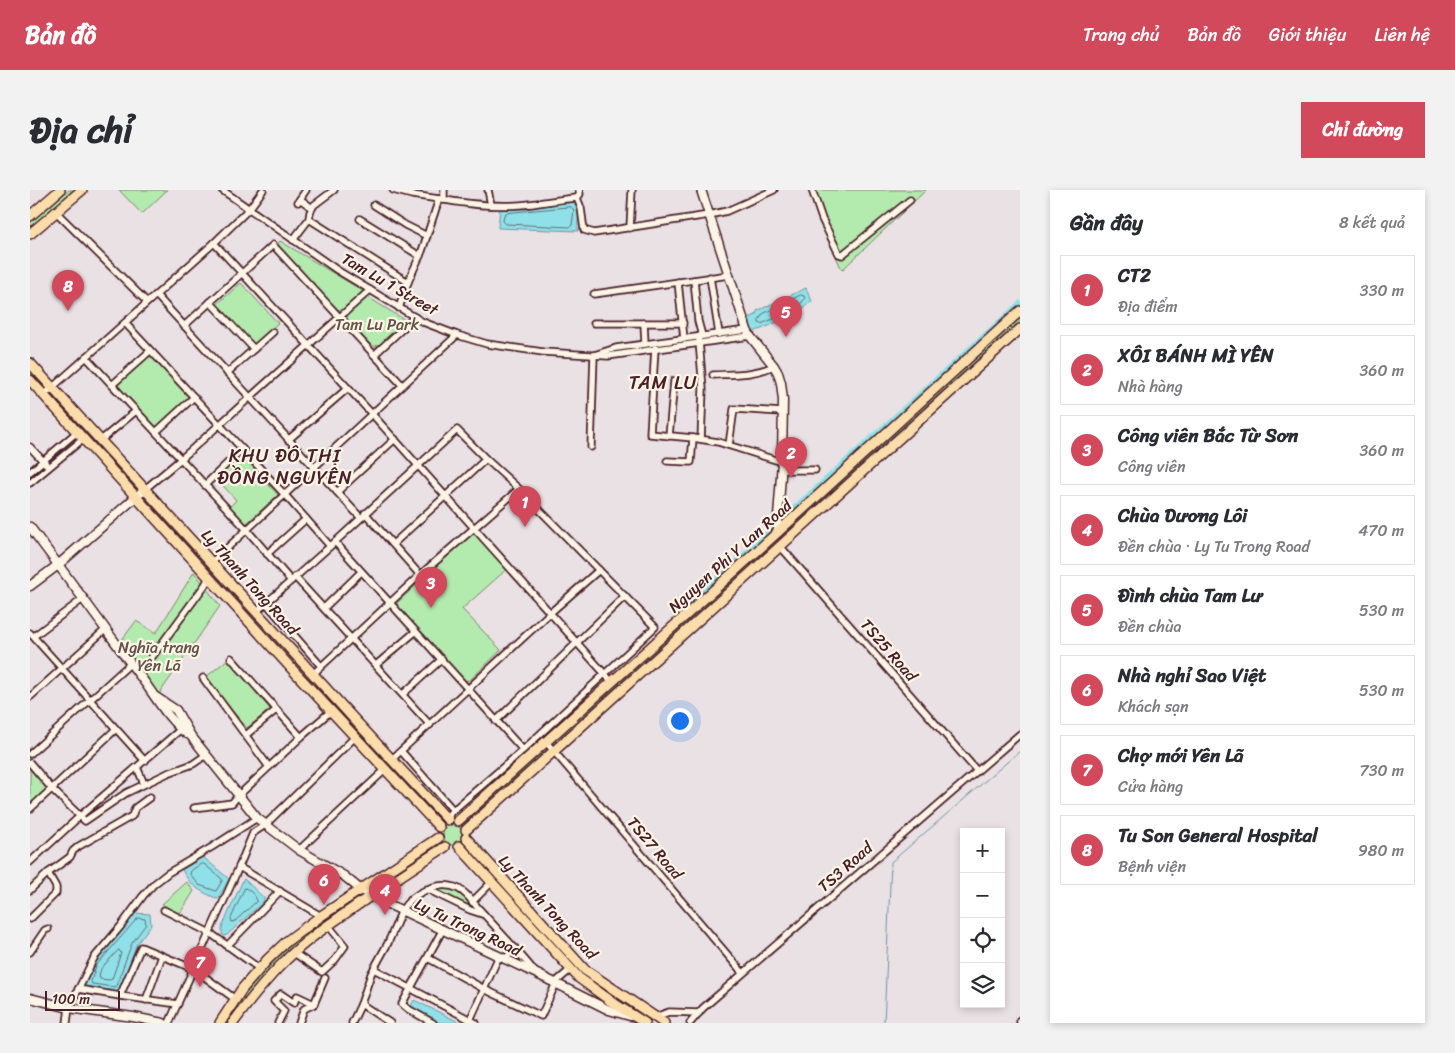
<!DOCTYPE html>
<html lang="vi">
<head>
<meta charset="utf-8">
<style>
	:root { --surface:#fff; --page:#f2f2f3; --text:#2b2b33; --muted:#7c7c81; --line:#e1e1e2; --accent:#d1495b }
	body { margin:0; font-family:Sriracha,sans-serif; background:var(--page); color:var(--text) }
	.controls { position:absolute; right:15px; bottom:15px; display:grid; overflow:hidden; border-radius:0px; box-shadow:0 2px 8px #0003 }
	.controls button { width:45px; height:45px; display:grid; place-items:center; padding:0; border:0; border-bottom:1px solid var(--line); background:var(--surface); color:var(--text); font:25px sans-serif }
	.scale { position:absolute; left:15px; bottom:12px; width:75px; box-sizing:border-box; padding-left:5px; border:2px solid #4a1f2b; border-top:0; font-size:14px; line-height:18px; white-space:nowrap; color:#4a1f2b; -webkit-text-stroke:4px #fcf5e5; paint-order:stroke }
	.you { position:absolute; left:649px; top:530px; width:18px; height:18px; margin:-12px; border:4px solid #fff; border-radius:50%; background:#1a73e8; box-shadow:0 0 0 8px #1a73e833 }
	.badge { display:grid; place-items:center; width:32px; height:32px; border-radius:50%; background:var(--accent); color:#fff; font-size:16px; font-weight:700 }
	.pin { position:absolute; translate:-50% -41px; filter:drop-shadow(0 1px 2px #0008) }
	.pin::after { content:''; position:absolute; top:26px; width:18px; height:15px; background:inherit; clip-path:polygon(0 0,100% 0,50% 100%) }
	.list { margin:0; padding:0; list-style:none }
	h2 { display:flex; justify-content:space-between; align-items:center; height:65px; margin:0; padding:0 20px; font-size:21px }
	h2 small { font-size:16px; font-weight:400; color:var(--muted) }
	.list li { display:grid; grid-template-columns:32px 1fr auto; gap:15px; align-items:center; box-sizing:border-box; height:70px; margin:0 10px 10px; padding:0 10px; border:1px solid var(--line); border-radius:0px }
	.list b { display:block; font-size:19px; white-space:nowrap }
	.list p { margin:0; font-size:16px; white-space:nowrap; color:var(--muted) }
	.list em { font-size:16px; font-style:normal; color:var(--muted) }
	.icon { flex:none; width:28px; height:28px; fill:none; stroke:currentColor; stroke-width:2; stroke-linecap:round; stroke-linejoin:round }
	.map { position:relative; flex:none; width:990px; height:833px; overflow:hidden; border-radius:0px }
	header { display:flex; align-items:center; gap:30px; box-sizing:border-box; height:70px; padding:0 25px; background:var(--accent); color:#fff }
	header strong { font-size:24px }
	nav { display:flex; gap:28px; margin-inline-start:auto; font-size:18px }
	.intro { display:flex; align-items:center; justify-content:space-between; box-sizing:border-box; height:120px; padding:0 30px }
	h1 { margin:0; font-size:35px }
	.button { padding:12px 22px; border-radius:0px; background:var(--accent); color:#fff; font-size:18px; font-weight:700 }
	main { display:flex; gap:30px; padding:0 30px }
	aside { flex:1; background:var(--surface); border-radius:0px; box-shadow:0 2px 8px #0003 }
	.map>svg:first-child { display:block }
</style>
</head>
<body>
<header>
<strong>Bản đồ</strong>
<nav><a>Trang chủ</a><a>Bản đồ</a><a>Giới thiệu</a><a>Liên hệ</a></nav>
</header>
<div class="intro"><h1>Địa chỉ</h1><a class="button">Chỉ đường</a></div>
<main>
<div class="map">
<svg width="990" height="833" viewBox="0 0 990 833">
	<rect width="100%" height="100%" fill="#e9e1e4"/>
	<filter id="ink" filterUnits="userSpaceOnUse"><feTurbulence type="fractalNoise" baseFrequency=".02" numOctaves="2"/><feDisplacementMap in="SourceGraphic" scale="10" xChannelSelector="R" yChannelSelector="G"/><feConvolveMatrix kernelMatrix="1 2 1 2 8 2 1 2 1" color-interpolation-filters="sRGB"/></filter>
	<g filter="url(#ink)">
		<!-- green -->
		<g fill="#b3eaae" stroke="#7e846c">
			<polygon points="39,0 43,0 0,37 0,33"/>
			<polygon points="89,0 137,0 112,24"/>
			<polygon points="779,0 896,0 812,80 791,33"/>
			<polygon points="250,51 333,101 312,120 305,119 246,56"/>
			<polygon points="211,93 248,133 223,155 186,115"/>
			<polygon points="336,106 378,132 350,156 342,156 318,131 317,124"/>
			<polygon points="990,126 990,131 758,341 756,341 755,339"/>
			<polygon points="121,165 160,208 125,239 86,195"/>
			<polygon points="212,265 248,305 217,333 212,333 198,319 206,310 187,289"/>
			<polygon points="446,343 477,379 432,419 471,460 440,490 435,491 367,416 367,413 441,344"/>
			<polygon points="734,359 736,360 736,362 526,553 525,549"/>
			<polygon points="164,382 190,416 129,504 91,451 106,431 126,443"/>
			<polygon points="198,469 240,519 217,538 175,488"/>
			<polygon points="511,562 513,563 513,565 444,627 442,627 443,625"/>
			<polygon points="0,577 19,598 0,617"/>
			<circle cx="423" cy="645" r="10"/>
			<polygon points="395,662 396,664 339,701 338,700"/>
			<polygon points="157,692 164,701 149,725 132,714"/>
			<path d="M413 697C426 700 438 705 442 719L404 699Z"/>
			<path d="M325 708 327 709C309 721 290 733 274 747 244 772 219 801 198 833H195C219 797 247 765 281 739 295 728 310 718 325 708Z"/>
		</g>
		<!-- water -->
		<g fill="#8fe0e8" stroke="#73939c">
			<path d="M544 12 547 13C550 21 547 32 548 41L468 38V37L470 18H493Z"/>
			<path d="M776 98 782 111C764 127 741 135 719 144L716 129 726 125 727 121Z"/>
			<path d="M173 667 199 689 188 709C170 701 162 698 152 680Z"/>
			<polygon points="214,689 234,708 234,711 197,745 194,746 192,744 192,737 213,690"/>
			<polygon points="105,723 120,724 121,735 106,755 89,803 53,798 61,774"/>
			<polygon points="384,810 431,833 410,833 381,816"/>
		</g>
		<g fill="none" stroke-linecap="round" stroke-linejoin="round">
			<!-- shore -->
			<g stroke="#666c77" stroke-width="1">
				<polygon points="541,17 544,20 542,35 540,37 476,34 473,31 474,25 476,23"/>
				<path d="M771 105 774 106 775 109C765 121 746 128 731 134L729 133V130L733 124Z"/>
				<polygon points="171,674 174,674 192,689 192,691 186,701 169,695 160,684 161,681"/>
				<path d="M215 698C219 699 226 706 227 711L205 731 202 732 201 729Z"/>
				<polygon points="108,728 115,729 116,734 102,753 86,796 84,797 62,794 61,791 66,776"/>
				<polygon points="89,760 91,763 82,789 80,790 70,789 69,786 71,779"/>
			</g>
			<!-- stream -->
			<polyline stroke="#73939c" stroke-width="1" points="854,833 861,672 990,561"/>
			<!-- canal -->
			<g stroke="#8fe0e8" stroke-width="5">
				<polyline points="752,329 990,113"/>
				<polyline points="645,427 744,337"/>
			</g>
			<!-- street casing -->
			<g stroke="#4a1f2b" stroke-width="9">
				<g id="street">
					<polyline points="192,0 307,80 393,132 427,145 457,154 513,162 578,166 720,146"/>
					<polyline points="363,0 382,5 409,9"/>
					<polyline points="414,0 414,10"/>
					<polyline points="458,0 461,15"/>
					<polyline points="782,0 792,29 809,64 812,65 880,10"/>
					<polyline points="547,8 550,4 549,0"/>
					<polyline points="270,9 282,18"/>
					<polyline points="268,12 276,0"/>
					<polyline points="344,15 375,35 397,46"/>
					<polyline points="26,22 117,112"/>
					<polyline points="279,29 378,92"/>
					<polyline points="330,29 390,66"/>
					<polyline points="600,38 602,0"/>
					<polyline points="263,50 279,29 280,22 284,15 304,0"/>
					<polyline points="184,53 342,224 582,492"/>
					<polyline points="680,87 689,144"/>
					<polyline points="664,90 668,131 672,146"/>
					<polyline points="648,92 654,149"/>
					<polyline points="564,104 699,85"/>
					<polyline points="126,105 330,327"/>
					<polyline points="180,112 224,159"/>
					<path d="M369 118 378 92 392 61 409 9C436 14 463 17 490 15 509 14 528 9 547 8L551 18 554 40 564 43 679 25 697 21 744 0"/>
					<polyline points="95,133 255,305 300,356"/>
					<polyline points="564,133 653,133"/>
					<polyline points="614,133 615,154"/>
					<polyline points="154,136 243,55 372,195"/>
					<polyline points="669,151 673,199 671,249"/>
					<polyline points="625,158 620,244 663,248 688,252 752,272"/>
					<polyline points="344,165 385,127"/>
					<polyline points="56,167 217,340 261,391"/>
					<polyline points="197,183 243,142"/>
					<path d="M683 185C705 184 724 185 744 176"/>
					<polyline points="82,195 120,161"/>
					<polyline points="14,205 184,53 219,19 233,0"/>
					<polyline points="126,242 164,207"/>
					<polyline points="639,246 644,191"/>
					<polyline points="71,250 106,221"/>
					<polyline points="258,250 318,198"/>
					<polyline points="699,255 704,219 752,222"/>
					<polyline points="0,257 16,274"/>
					<polyline points="561,257 564,165 586,158 717,140"/>
					<polyline points="637,271 661,272 663,248"/>
					<polyline points="752,280 785,280"/>
					<polyline points="0,282 47,242"/>
					<polyline points="0,293 53,249"/>
					<polyline points="175,295 212,259"/>
					<polyline points="115,299 151,269 340,100"/>
					<polyline points="307,302 365,249"/>
					<polyline points="335,323 390,385"/>
					<polyline points="305,352 493,560"/>
					<polyline points="363,354 456,269"/>
					<polyline points="750,356 947,581"/>
					<polyline points="237,364 276,329"/>
					<polyline points="182,372 427,145"/>
					<polyline points="265,387 400,535"/>
					<polyline points="236,413 291,476"/>
					<polyline points="294,418 331,382"/>
					<polyline points="226,422 305,352 427,240 456,269 489,299 625,437 493,560 420,623 418,630"/>
					<polyline points="0,443 115,571"/>
					<polyline points="4,446 54,408"/>
					<polyline points="122,467 175,395 179,387"/>
					<polyline points="201,468 271,547"/>
					<polyline points="346,475 385,442"/>
					<polyline points="283,484 390,385 489,299"/>
					<polyline points="173,488 239,577"/>
					<polyline points="373,504 412,469"/>
					<polyline points="0,507 76,439"/>
					<polyline points="466,531 595,406"/>
					<polyline points="216,545 246,520"/>
					<polyline points="516,552 713,783"/>
					<polyline points="371,561 423,620"/>
					<polyline points="0,564 101,473"/>
					<polyline points="361,570 520,423 569,380"/>
					<polyline points="0,573 22,599 55,631 96,603 138,583 163,574 176,565"/>
					<polyline points="107,577 114,594"/>
					<polyline points="164,618 202,613 208,606 271,547 301,521"/>
					<polyline points="0,619 86,539"/>
					<polyline points="269,660 356,579"/>
					<polyline points="0,672 50,626 151,539"/>
					<polyline points="209,677 291,726"/>
					<polyline points="397,699 440,720 452,724"/>
					<polyline points="0,700 18,683 40,667 43,661 49,656 102,626 105,618 120,607"/>
					<polyline points="442,712 462,692"/>
					<polyline points="134,720 180,743 230,779"/>
					<polyline points="0,729 26,703 26,697 18,683"/>
					<polyline points="197,756 250,701"/>
					<polyline points="0,762 15,740 18,739"/>
					<polyline points="264,763 292,782 305,770 315,756 298,735"/>
					<polyline points="398,768 454,799 511,826 527,791 540,780"/>
					<polyline points="475,769 485,758"/>
					<polyline points="344,779 446,833"/>
					<polyline points="48,799 90,806 111,757 164,779 205,809"/>
					<polyline points="90,806 148,814"/>
					<polyline points="116,810 132,766"/>
					<polyline points="331,814 360,833"/>
					<polyline points="625,827 639,822 669,823"/>
					<polyline points="440,830 469,766"/>
					<polyline points="37,833 39,818 64,768 91,736 113,706 124,694 138,683 182,657 227,628"/>
					<polyline points="139,833 209,677 223,643 235,635 325,547"/>
					<polyline points="248,833 254,821 244,811 251,804 264,813 267,806 284,814"/>
					<polyline points="269,833 274,819 284,814 295,788"/>
					<path d="M322 833 331 814 341 784 358 753 372 720C383 703 409 689 429 699 438 704 444 714 451 721 470 742 488 761 505 782"/>
					<polyline points="403,833 378,819 372,814 413,739"/>
					<polyline points="660,833 673,818 990,544"/>
					<polyline points="990,833 990,830"/>
				</g>
			</g>
			<!-- secondary casing -->
			<g stroke="#4a1f2b" stroke-width="11">
				<g id="secondary">
					<polyline points="671,0 717,140 720,146 744,176 748,183 751,193 753,210 752,272 748,327 748,342"/>
					<path d="M0 337C36 385 71 433 107 482 123 502 136 528 157 544"/>
					<polyline points="0,396 28,375 115,299"/>
					<polyline points="126,507 146,520 161,546 227,628 269,660 314,686 331,700 360,715 507,784 579,820 600,826"/>
					<polyline points="0,808 39,818 103,827 133,833"/>
				</g>
			</g>
			<!-- primary casing -->
			<g stroke="#4a1f2b" stroke-width="12">
				<g id="primary">
					<polyline points="0,26 30,0"/>
					<polyline points="0,44 52,0"/>
					<polyline points="0,173 323,528 418,630"/>
					<polyline points="0,190 262,479 409,637"/>
					<polyline points="428,631 748,342 990,121"/>
					<polyline points="436,640 524,561 990,139"/>
					<polyline points="436,648 555,780 634,833"/>
					<polyline points="429,656 549,788 585,814 615,833"/>
					<polyline points="190,833 212,799 238,769 257,751 291,726 408,648"/>
					<path d="M203 833C220 810 237 788 257 769 280 746 309 728 336 709 362 692 388 674 415 657"/>
				</g>
			</g>
			<!-- street -->
			<use href="#street" stroke="#fcf5e5" stroke-width="5.5"/>
			<!-- secondary -->
			<use href="#secondary" stroke="#fcf5e5" stroke-width="8"/>
			<!-- primary -->
			<use href="#primary" stroke="#fbddab" stroke-width="9"/>
		</g>
	</g>
	<g text-anchor="middle" dominant-baseline="central" stroke-width="4.5" stroke-linejoin="round" paint-order="stroke">
		<!-- street labels -->
		<g font-size="16" fill="#4a1f2b" stroke="#fcf5e5">
			<text transform="translate(360 94) rotate(30)">Tam Lu 1 Street</text>
			<text transform="translate(700 366) rotate(-42)">Nguyen Phi Y Lan Road</text>
			<text transform="translate(220 392) rotate(48)">Ly Thanh Tong Road</text>
			<text transform="translate(859 460) rotate(49)">TS25 Road</text>
			<text transform="translate(625 658) rotate(50)">TS27 Road</text>
			<text transform="translate(815 677) rotate(-41)">TS3 Road</text>
			<text transform="translate(518 717) rotate(47)">Ly Thanh Tong Road</text>
			<text transform="translate(438 737) rotate(25)">Ly Tu Trong Road</text>
		</g>
		<!-- park labels -->
		<g font-size="16" fill="#64524c" stroke="#fcf5e5">
			<text x="347" y="134">Tam Lu Park</text>
			<text x="129" y="457">Nghĩa trang<tspan x="129" dy="18">Yên Lã</tspan></text>
		</g>
		<!-- quarter labels -->
		<g font-size="19" letter-spacing="1" fill="#4a1f2b" stroke="#fcf5e5">
			<text x="633" y="192">TAM LU</text>
			<text x="255" y="265">KHU ĐÔ THỊ<tspan x="255" dy="22">ĐỒNG NGUYÊN</tspan></text>
		</g>
	</g>
</svg>
<div class="controls">
<button>+</button>
<button>−</button>
<button><svg class="icon" aria-label="locate" viewBox="0 0 24 24"><circle cx="12" cy="12" r="6"/><path d="M12 2v4M12 18v4M2 12h4M18 12h4"/></svg></button>
<button><svg class="icon" aria-label="layers" viewBox="0 0 24 24"><path d="M12 4l9 5-9 5-9-5zM3 14l9 5 9-5"/></svg></button>
</div>
<div class="scale">100 m</div>
<div class="you"></div>
<div class="pin badge" style="left:495px;top:337px">1</div>
<div class="pin badge" style="left:761px;top:288px">2</div>
<div class="pin badge" style="left:401px;top:418px">3</div>
<div class="pin badge" style="left:355px;top:725px">4</div>
<div class="pin badge" style="left:756px;top:147px">5</div>
<div class="pin badge" style="left:294px;top:715px">6</div>
<div class="pin badge" style="left:170px;top:797px">7</div>
<div class="pin badge" style="left:38px;top:121px">8</div>
</div>
<aside>
<h2>Gần đây<small>8 kết quả</small></h2>
<ul class="list">
<li><span class="badge">1</span><div><b>CT2</b><p>Địa điểm</p></div><em>330 m</em></li>
<li><span class="badge">2</span><div><b>XÔI BÁNH MÌ YÊN</b><p>Nhà hàng</p></div><em>360 m</em></li>
<li><span class="badge">3</span><div><b>Công viên Bắc Từ Sơn</b><p>Công viên</p></div><em>360 m</em></li>
<li><span class="badge">4</span><div><b>Chùa Dương Lôi</b><p>Đền chùa · Ly Tu Trong Road</p></div><em>470 m</em></li>
<li><span class="badge">5</span><div><b>Đình chùa Tam Lư</b><p>Đền chùa</p></div><em>530 m</em></li>
<li><span class="badge">6</span><div><b>Nhà nghỉ Sao Việt</b><p>Khách sạn</p></div><em>530 m</em></li>
<li><span class="badge">7</span><div><b>Chợ mới Yên Lã</b><p>Cửa hàng</p></div><em>730 m</em></li>
<li><span class="badge">8</span><div><b>Tu Son General Hospital</b><p>Bệnh viện</p></div><em>980 m</em></li>
</ul>
</aside>
</main>
</body>
</html>
